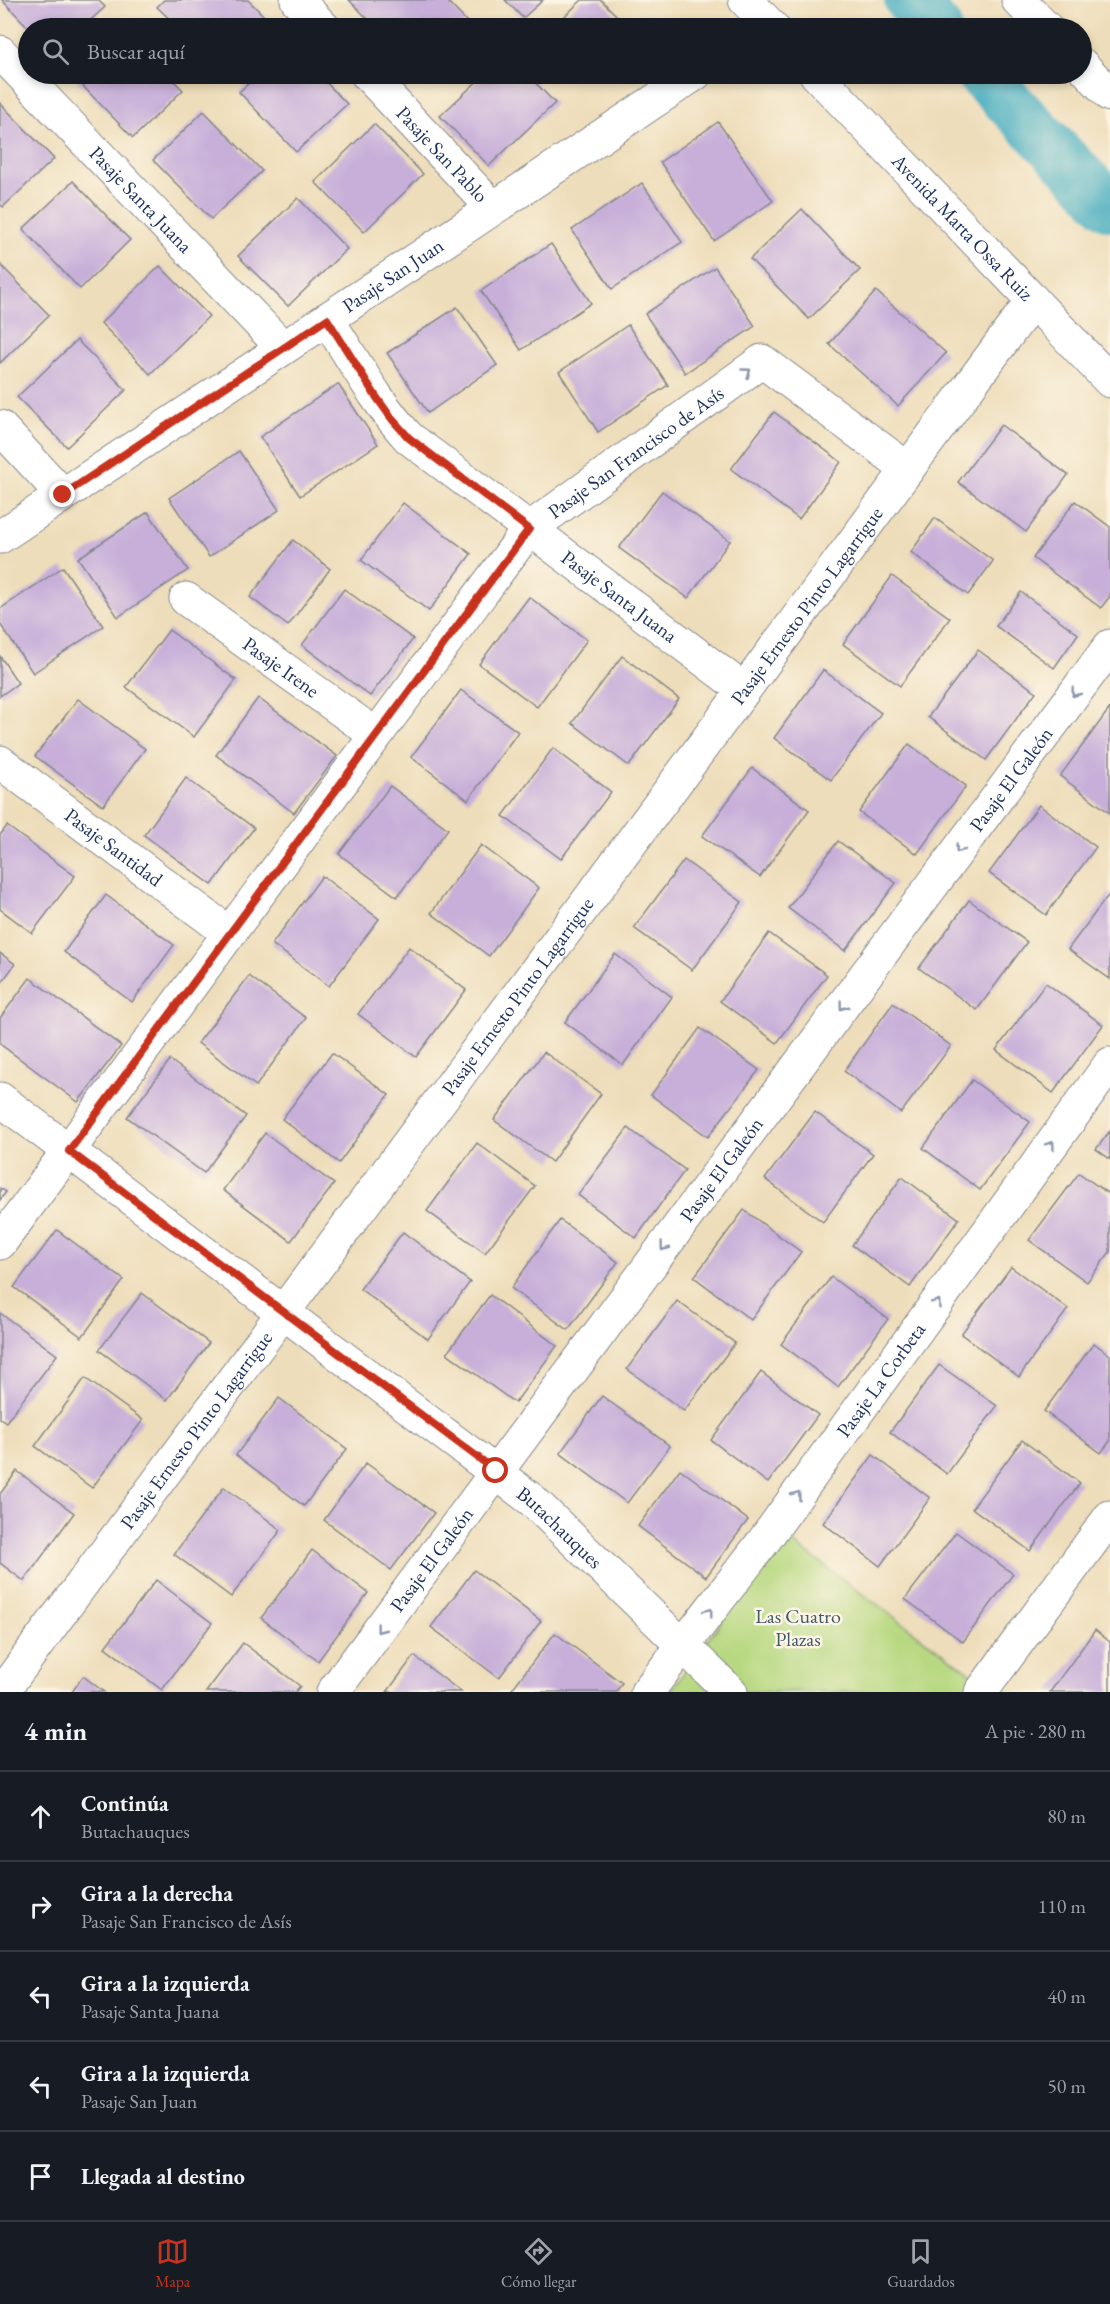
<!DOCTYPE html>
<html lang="es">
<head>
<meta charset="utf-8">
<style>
	:root { --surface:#171b24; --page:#20242c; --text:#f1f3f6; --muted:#9ea1a6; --line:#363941; --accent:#c8321e }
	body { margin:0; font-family:"EB Garamond",serif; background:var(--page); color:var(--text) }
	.stop { position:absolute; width:18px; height:18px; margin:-14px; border:4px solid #c8321e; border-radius:50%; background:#fff }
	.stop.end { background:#c8321e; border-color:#fff; box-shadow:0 2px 6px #0008 }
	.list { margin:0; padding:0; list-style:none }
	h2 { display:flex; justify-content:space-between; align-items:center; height:78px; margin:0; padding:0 24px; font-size:26px }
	h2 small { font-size:20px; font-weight:400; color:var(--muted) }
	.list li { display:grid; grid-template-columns:39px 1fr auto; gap:18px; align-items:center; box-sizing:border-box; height:90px; padding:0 24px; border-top:2px solid var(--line) }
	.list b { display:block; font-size:22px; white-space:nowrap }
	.list p { margin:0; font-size:20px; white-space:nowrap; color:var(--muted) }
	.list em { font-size:20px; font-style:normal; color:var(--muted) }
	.icon { flex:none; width:33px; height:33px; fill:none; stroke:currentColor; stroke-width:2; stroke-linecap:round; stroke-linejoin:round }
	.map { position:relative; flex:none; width:1110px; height:1692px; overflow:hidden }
	.search { position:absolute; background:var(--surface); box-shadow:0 3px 9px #0003; left:18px; right:18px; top:18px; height:66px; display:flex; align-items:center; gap:15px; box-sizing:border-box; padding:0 21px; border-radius:33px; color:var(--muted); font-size:22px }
	.sheet { height:528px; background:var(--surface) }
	nav { display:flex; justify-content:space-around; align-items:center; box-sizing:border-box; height:84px; border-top:2px solid var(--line); background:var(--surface); font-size:16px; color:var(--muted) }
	nav a { display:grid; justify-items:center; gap:3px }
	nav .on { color:var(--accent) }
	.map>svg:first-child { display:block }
</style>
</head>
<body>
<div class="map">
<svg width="1110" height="1692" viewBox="0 0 1110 1692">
	<rect width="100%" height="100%" fill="#fcf5e5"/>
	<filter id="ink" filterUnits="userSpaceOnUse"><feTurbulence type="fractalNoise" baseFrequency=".0167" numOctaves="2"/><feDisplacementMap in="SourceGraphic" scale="12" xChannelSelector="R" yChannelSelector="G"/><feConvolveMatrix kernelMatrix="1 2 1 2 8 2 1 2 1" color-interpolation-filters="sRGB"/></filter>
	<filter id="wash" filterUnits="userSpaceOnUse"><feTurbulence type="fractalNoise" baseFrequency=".008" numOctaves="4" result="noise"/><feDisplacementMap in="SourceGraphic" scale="24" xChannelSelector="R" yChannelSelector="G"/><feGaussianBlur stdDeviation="1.35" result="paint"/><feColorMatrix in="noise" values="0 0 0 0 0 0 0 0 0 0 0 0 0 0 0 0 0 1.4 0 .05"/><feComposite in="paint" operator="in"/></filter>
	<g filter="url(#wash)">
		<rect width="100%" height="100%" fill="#eeddba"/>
		<!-- green -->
		<polygon fill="#b7d880" stroke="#69846f" stroke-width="1.5" points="784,1536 996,1692 670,1692"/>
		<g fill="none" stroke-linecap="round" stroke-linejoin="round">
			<!-- canal -->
			<g stroke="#3faabe" stroke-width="50">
				<polyline points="909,0 937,28"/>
				<polyline points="981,74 1110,206"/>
			</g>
		</g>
		<g id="blocks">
			<!-- building -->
			<g fill="#c7afd9">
				<polygon points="2,0 98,0 105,7 82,28 29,28"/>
				<polygon points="164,0 248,0 265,17 253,28 179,28 157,7"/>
				<polygon points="349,0 446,0 466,21 459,28 377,28"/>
				<polygon points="505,0 543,0 523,18"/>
				<polygon points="582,0 601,0 622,21 614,28 552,28"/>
				<polygon points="80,74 167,74 183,90 133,138 75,78"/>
				<polygon points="259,74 318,74 347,104 296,152 239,92"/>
				<polygon points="485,74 527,74 555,103 489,166 440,116"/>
				<polygon points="0,103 54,159 3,207 0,204"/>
				<polygon points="204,111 262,171 211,219 153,160"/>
				<polygon points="718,122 773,201 714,241 660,162"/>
				<polygon points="374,124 423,174 364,232 315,182"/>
				<polygon points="73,181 130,240 80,289 23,229"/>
				<polygon points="642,183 682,242 612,289 572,230"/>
				<polygon points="298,198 347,249 288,306 238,256"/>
				<polygon points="802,209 860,270 809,319 750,259"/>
				<polygon points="551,244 591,303 521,350 481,291"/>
				<polygon points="0,264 49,315 0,363"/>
				<polygon points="160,266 209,316 150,374 101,323"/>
				<polygon points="715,267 755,326 685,373 645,314"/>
				<polygon points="876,291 946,353 898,406 829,344"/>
				<polygon points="457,307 497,365 428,413 387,353"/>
				<polygon points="628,325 668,385 598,432 559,372"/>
				<polygon points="77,340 126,390 67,447 17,397"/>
				<polygon points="338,384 378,444 300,496 260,437"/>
				<polygon points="774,412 841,462 799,519 731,469"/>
				<polygon points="1001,425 1068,475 1026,532 958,482"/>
				<polygon points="239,451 279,510 209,557 169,498"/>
				<polygon points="662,491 730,541 688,598 619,548"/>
				<polygon points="1075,501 1110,527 1110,596 1101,608 1033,558"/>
				<polygon points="403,503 471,554 429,611 361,560"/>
				<polygon points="148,512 188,570 118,617 78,558"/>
				<polygon points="935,518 993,561 968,595 911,552"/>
				<polygon points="293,540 330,569 288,626 250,597"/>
				<polygon points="63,567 103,626 33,673 0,624 0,609"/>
				<polygon points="892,576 950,618 900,686 843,644"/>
				<polygon points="344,589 413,639 370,696 302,645"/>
				<polygon points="1021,592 1078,634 1054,668 996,626"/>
				<polygon points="529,597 587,640 537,707 479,664"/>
				<polygon points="169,630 236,680 194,737 126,687"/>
				<polygon points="978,650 1036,692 986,760 928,717"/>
				<polygon points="0,656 18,683 0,696"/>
				<polygon points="622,656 679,699 629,766 572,723"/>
				<polygon points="823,670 881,713 831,780 774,738"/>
				<polygon points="461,690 518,732 468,800 411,757"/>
				<polygon points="258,698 337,756 294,813 216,755"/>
				<polygon points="78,699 145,749 103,806 35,756"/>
				<polygon points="1110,708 1110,813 1060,776"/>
				<polygon points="909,744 966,786 917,854 859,812"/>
				<polygon points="553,748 611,792 561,859 503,816"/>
				<polygon points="752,768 809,810 760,877 702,836"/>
				<polygon points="186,778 254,828 212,885 144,835"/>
				<polygon points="390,786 448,829 397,897 339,854"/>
				<polygon points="1039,805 1096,847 1046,915 989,873"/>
				<polygon points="7,826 75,876 32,933 0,909 0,835"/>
				<polygon points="838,841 896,883 845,951 788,908"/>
				<polygon points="481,845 539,888 489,956 431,913"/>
				<polygon points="684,860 742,902 692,970 634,928"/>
				<polygon points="322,876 379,919 329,986 272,944"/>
				<polygon points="1110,893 1110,979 1068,949"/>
				<polygon points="106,895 174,945 132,1002 64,952"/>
				<polygon points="969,900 1027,942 977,1010 919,968"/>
				<polygon points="769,933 827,975 777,1043 720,1001"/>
				<polygon points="409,947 466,990 416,1057 358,1014"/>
				<polygon points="0,953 15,964 0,985"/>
				<polygon points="615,954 672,997 623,1065 565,1022"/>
				<polygon points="249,976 306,1018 256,1086 198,1043"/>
				<polygon points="30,978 121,1046 78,1102 0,1044 0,1018"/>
				<polygon points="1046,983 1103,1025 1053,1093 996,1050"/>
				<polygon points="893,1003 951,1046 901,1113 844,1071"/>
				<polygon points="700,1028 759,1070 708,1137 651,1095"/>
				<polygon points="544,1052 601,1094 552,1162 494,1120"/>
				<polygon points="332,1053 389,1095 339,1163 282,1119"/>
				<polygon points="170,1060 246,1116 204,1173 127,1117"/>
				<polygon points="972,1080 1030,1122 980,1190 923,1148"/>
				<polygon points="815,1112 873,1154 823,1222 765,1179"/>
				<polygon points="628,1128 685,1170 636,1238 578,1195"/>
				<polygon points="1110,1131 1110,1159 1096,1149"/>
				<polygon points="265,1133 334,1184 291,1241 223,1190"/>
				<polygon points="477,1143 535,1186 485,1253 427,1211"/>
				<polygon points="1079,1173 1110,1195 1110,1252 1087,1282 1029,1240"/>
				<polygon points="902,1177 959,1219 910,1287 852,1245"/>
				<polygon points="0,1188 6,1192 0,1200"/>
				<polygon points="744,1210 801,1252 751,1320 694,1277"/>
				<polygon points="560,1220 618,1262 568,1330 511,1288"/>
				<polygon points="57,1230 124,1280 82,1337 14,1287"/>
				<polygon points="403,1232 470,1282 428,1339 360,1289"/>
				<polygon points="1011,1267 1068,1309 1019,1377 961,1334"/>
				<polygon points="831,1277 888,1319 838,1387 781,1344"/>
				<polygon points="142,1293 209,1343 167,1400 99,1350"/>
				<polygon points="490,1295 557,1346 515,1403 447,1353"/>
				<polygon points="677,1301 735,1343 684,1411 627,1369"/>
				<polygon points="0,1313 57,1355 6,1422 0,1418"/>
				<polygon points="1094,1343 1110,1355 1110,1441 1101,1453 1044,1411"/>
				<polygon points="939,1365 997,1406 947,1474 890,1432"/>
				<polygon points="761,1372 818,1415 768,1483 711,1440"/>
				<polygon points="85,1378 143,1420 92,1488 35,1446"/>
				<polygon points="602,1396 670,1446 627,1503 560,1453"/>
				<polygon points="279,1398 347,1449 304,1506 236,1455"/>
				<polygon points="1022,1440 1080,1483 1030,1551 972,1508"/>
				<polygon points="873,1455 930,1498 880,1566 823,1523"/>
				<polygon points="366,1463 434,1513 391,1570 324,1520"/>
				<polygon points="680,1469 748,1520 706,1577 638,1526"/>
				<polygon points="17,1471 74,1513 24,1581 0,1563 0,1494"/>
				<polygon points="224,1487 281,1530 231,1597 174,1554"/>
				<polygon points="956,1532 1013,1574 963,1642 905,1599"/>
				<polygon points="312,1550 368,1593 318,1661 261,1618"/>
				<polygon points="474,1570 541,1621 499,1678 431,1627"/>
				<polygon points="156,1580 212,1623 162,1690 105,1647"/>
				<polygon points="1095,1630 1110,1642 1110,1692 1050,1692"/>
				<polygon points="555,1633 622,1683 616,1692 516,1692 512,1689"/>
				<polygon points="243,1643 300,1686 295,1692 206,1692"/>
				<polygon points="414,1656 461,1692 387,1692"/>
				<polygon points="83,1676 104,1692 72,1692"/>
			</g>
		</g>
	</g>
	<g filter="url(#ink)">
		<use href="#blocks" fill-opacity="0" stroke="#84868c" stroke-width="1.5"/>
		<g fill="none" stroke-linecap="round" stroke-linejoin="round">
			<!-- minor casing -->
			<g stroke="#84868c" stroke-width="35">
				<g id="minor">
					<polyline points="297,0 324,28"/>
					<path id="s1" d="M0 52 283 348"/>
					<path id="s2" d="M367 74 493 208"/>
					<path id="s3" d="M327 319C353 359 376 402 409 438L744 690"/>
					<polyline points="0,427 63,495"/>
					<path id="s4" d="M0 537 695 74"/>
					<path id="s5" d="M186 599 376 735"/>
					<path id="s6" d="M0 762 229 933"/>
					<path id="s7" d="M0 1099 532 1500 731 1692"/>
					<path id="s8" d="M0 1243 529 529 762 361 908 469"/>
					<path id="s9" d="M2 1692 1033 300"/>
					<path id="s10" d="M333 1692 1110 646"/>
					<path id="s11" d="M647 1692 763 1542 1110 1064"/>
					<polyline points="981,1692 1110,1517"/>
				</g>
			</g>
			<!-- tertiary casing -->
			<g stroke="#84868c" stroke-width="35">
				<g id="tertiary">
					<polyline points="745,0 773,28"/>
					<polyline points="1018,0 1046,28"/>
					<polyline points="1082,65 1110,95"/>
					<path id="s12" d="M816 74 1110 381"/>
				</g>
			</g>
			<!-- minor -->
			<use href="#minor" stroke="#fff" stroke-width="33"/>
			<!-- tertiary -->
			<use href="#tertiary" stroke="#fff" stroke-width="33"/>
		</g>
		<!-- one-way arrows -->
		<defs><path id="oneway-chevron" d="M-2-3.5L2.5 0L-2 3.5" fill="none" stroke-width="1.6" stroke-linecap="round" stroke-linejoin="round" transform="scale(1.5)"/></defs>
		<g stroke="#8d97ae">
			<use href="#oneway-chevron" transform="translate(747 372) rotate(-36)"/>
			<use href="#oneway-chevron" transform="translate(1075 693) rotate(127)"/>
			<use href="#oneway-chevron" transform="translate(959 849) rotate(127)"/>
			<use href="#oneway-chevron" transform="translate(843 1006) rotate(127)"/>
			<use href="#oneway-chevron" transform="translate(1051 1145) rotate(-54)"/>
			<use href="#oneway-chevron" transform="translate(664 1247) rotate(127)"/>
			<use href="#oneway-chevron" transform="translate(937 1303) rotate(-54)"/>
			<use href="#oneway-chevron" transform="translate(797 1495) rotate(-54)"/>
			<use href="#oneway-chevron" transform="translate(709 1612) rotate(-52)"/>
			<use href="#oneway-chevron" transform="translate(380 1629) rotate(127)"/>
		</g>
	</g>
	<g fill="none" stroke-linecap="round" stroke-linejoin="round" filter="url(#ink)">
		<!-- route -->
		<polyline stroke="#c8321e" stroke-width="8" points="63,495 327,319 375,395 392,419 409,438 529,529 69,1151 496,1471"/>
	</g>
	<g text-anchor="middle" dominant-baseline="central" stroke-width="5" stroke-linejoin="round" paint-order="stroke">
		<!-- street labels -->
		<g font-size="20" fill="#1b2f5e" stroke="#fcf5e5">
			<text stroke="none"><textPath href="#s2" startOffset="110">Pasaje San Pablo</textPath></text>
			<text stroke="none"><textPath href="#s1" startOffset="204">Pasaje Santa Juana</textPath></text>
			<text stroke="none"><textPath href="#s12" startOffset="212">Avenida Marta Ossa Ruiz</textPath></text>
			<text stroke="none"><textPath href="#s4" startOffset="472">Pasaje San Juan</textPath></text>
			<text stroke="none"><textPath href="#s8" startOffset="1020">Pasaje San Francisco de Asís</textPath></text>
			<text stroke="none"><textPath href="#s3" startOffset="408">Pasaje Santa Juana</textPath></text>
			<text stroke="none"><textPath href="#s9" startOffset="1352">Pasaje Ernesto Pinto Lagarrigue</textPath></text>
			<text stroke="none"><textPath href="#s5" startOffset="117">Pasaje Irene</textPath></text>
			<text stroke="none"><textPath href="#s10" startOffset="1137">Pasaje El Galeón</textPath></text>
			<text stroke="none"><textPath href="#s6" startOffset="142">Pasaje Santidad</textPath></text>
			<text stroke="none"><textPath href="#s9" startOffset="866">Pasaje Ernesto Pinto Lagarrigue</textPath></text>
			<text stroke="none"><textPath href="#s10" startOffset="651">Pasaje El Galeón</textPath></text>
			<text stroke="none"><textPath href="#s11" startOffset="390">Pasaje La Corbeta</textPath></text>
			<text stroke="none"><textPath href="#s9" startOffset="326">Pasaje Ernesto Pinto Lagarrigue</textPath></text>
			<text stroke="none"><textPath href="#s7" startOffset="705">Butachauques</textPath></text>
			<text stroke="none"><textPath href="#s10" startOffset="165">Pasaje El Galeón</textPath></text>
		</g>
		<!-- park labels -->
		<g font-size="20" fill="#425966" stroke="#fcf5e5">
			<text x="798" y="1616">Las Cuatro<tspan x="798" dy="23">Plazas</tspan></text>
		</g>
	</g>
</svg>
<div class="stop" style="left:496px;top:1471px"></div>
<div class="stop end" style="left:63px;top:495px"></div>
<div class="search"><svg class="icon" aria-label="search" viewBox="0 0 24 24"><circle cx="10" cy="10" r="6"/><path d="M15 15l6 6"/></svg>Buscar aquí</div>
</div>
<section class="sheet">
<h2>4 min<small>A pie · 280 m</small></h2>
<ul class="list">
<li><svg class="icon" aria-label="ahead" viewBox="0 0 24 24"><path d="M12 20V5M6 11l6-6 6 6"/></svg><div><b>Continúa</b><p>Butachauques</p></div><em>80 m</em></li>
<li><svg class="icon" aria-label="right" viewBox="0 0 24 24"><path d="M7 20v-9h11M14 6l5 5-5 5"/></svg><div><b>Gira a la derecha</b><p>Pasaje San Francisco de Asís</p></div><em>110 m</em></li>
<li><svg class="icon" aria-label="left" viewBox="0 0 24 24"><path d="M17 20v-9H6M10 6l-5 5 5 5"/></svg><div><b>Gira a la izquierda</b><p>Pasaje Santa Juana</p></div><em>40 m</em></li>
<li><svg class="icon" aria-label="left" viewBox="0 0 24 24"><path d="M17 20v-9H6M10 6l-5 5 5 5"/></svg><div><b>Gira a la izquierda</b><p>Pasaje San Juan</p></div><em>50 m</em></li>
<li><svg class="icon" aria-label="arrive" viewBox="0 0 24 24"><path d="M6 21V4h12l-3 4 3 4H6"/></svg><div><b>Llegada al destino</b></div></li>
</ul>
</section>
<nav>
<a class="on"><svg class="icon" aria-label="map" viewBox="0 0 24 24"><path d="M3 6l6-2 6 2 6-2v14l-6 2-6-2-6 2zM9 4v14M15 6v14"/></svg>Mapa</a>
<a><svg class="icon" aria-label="directions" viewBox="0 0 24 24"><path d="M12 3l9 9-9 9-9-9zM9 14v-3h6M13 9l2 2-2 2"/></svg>Cómo llegar</a>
<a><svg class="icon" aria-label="saved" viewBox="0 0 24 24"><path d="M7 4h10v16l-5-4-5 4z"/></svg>Guardados</a>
</nav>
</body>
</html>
